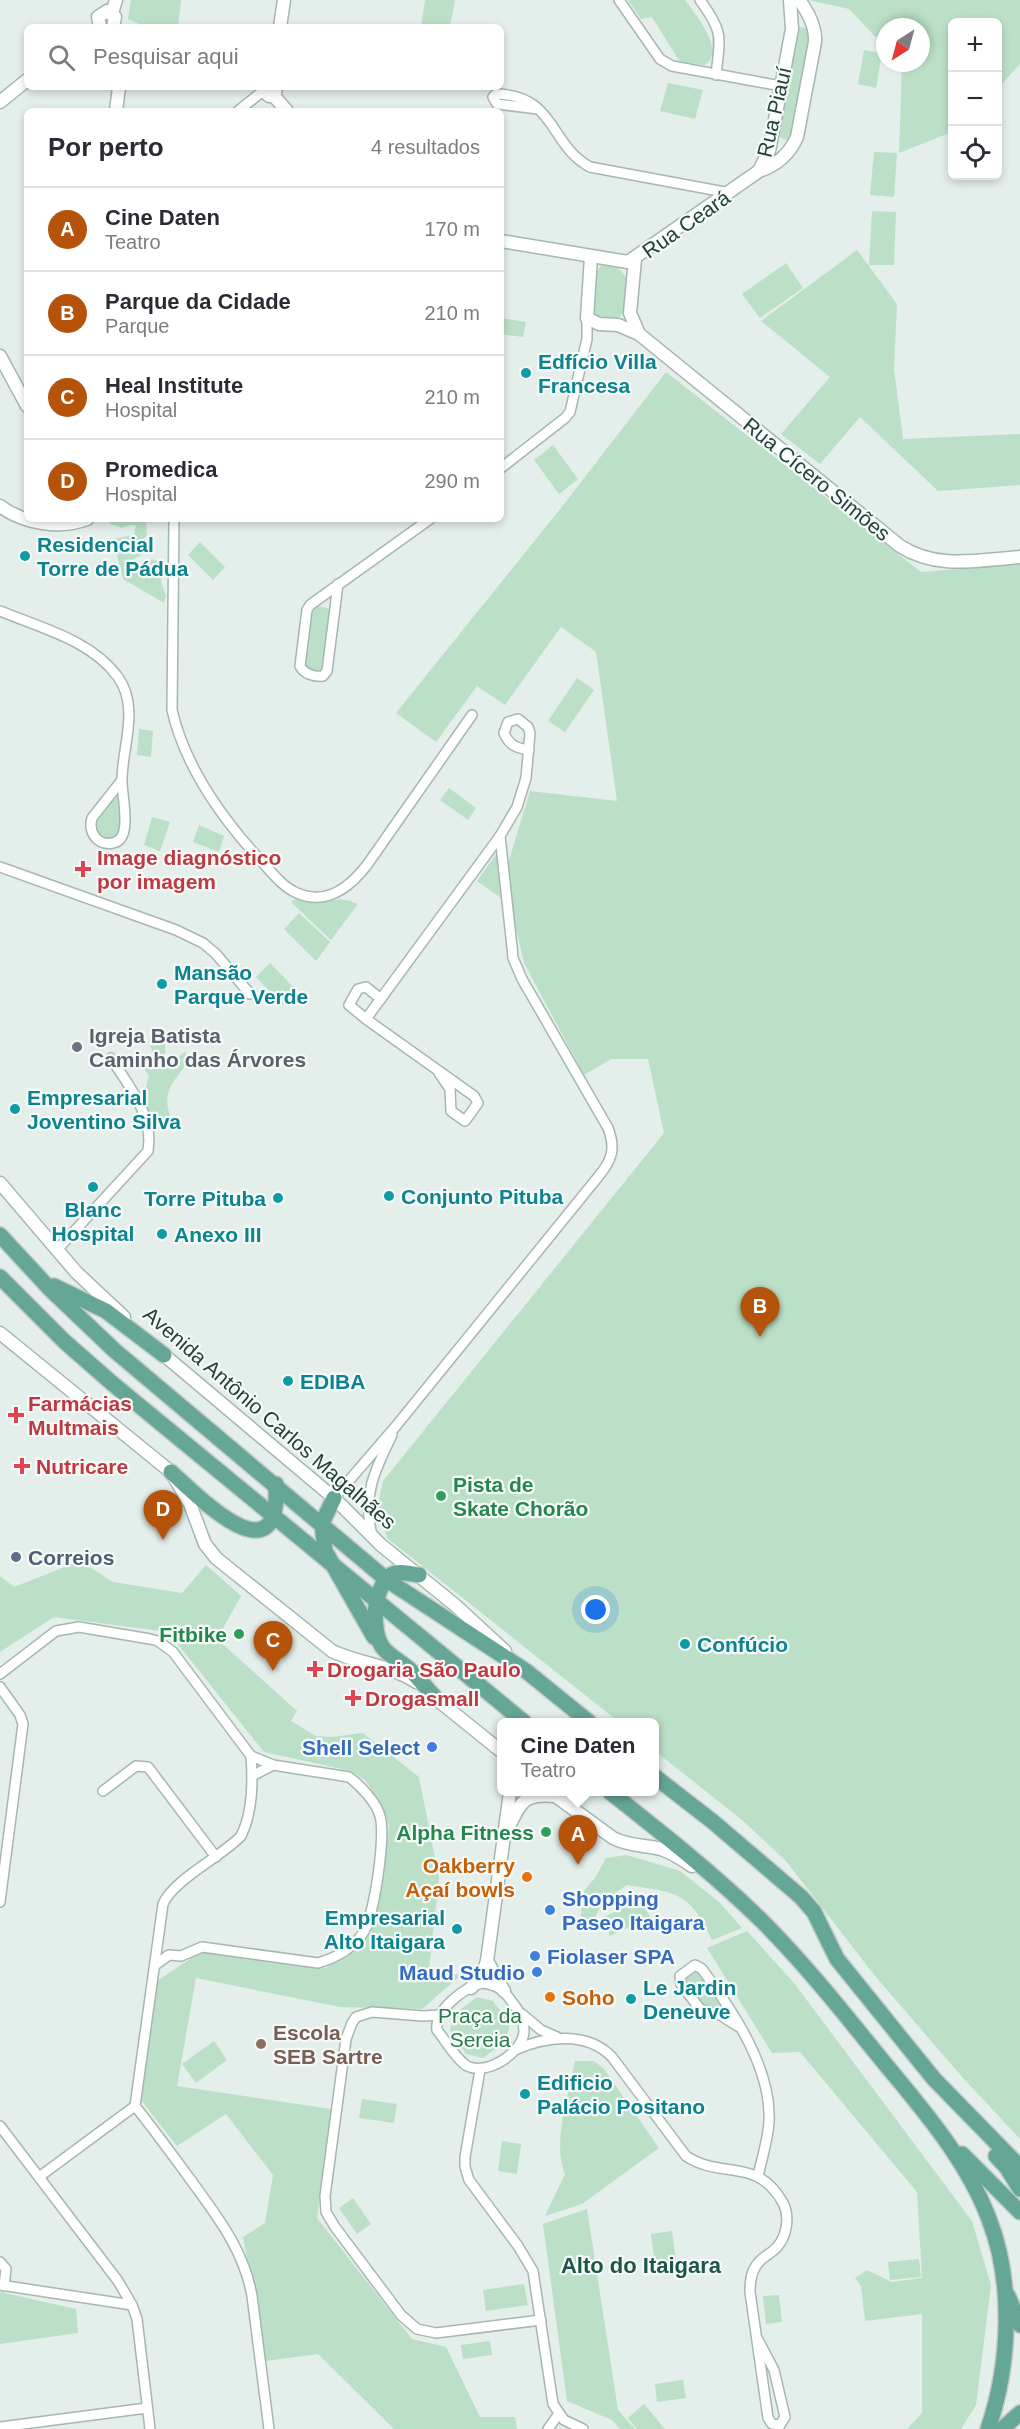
<!DOCTYPE html>
<html lang="pt">
<head>
<meta charset="utf-8">
<style>
	:root { --surface:#fff; --page:#f2f2f3; --text:#2b2b33; --muted:#7c7c81; --line:#e1e1e2; --accent:#b45309 }
	body { margin:0; font-family:Helvetica,sans-serif; background:var(--page); color:var(--text) }
	.controls { position:absolute; right:18px; top:18px; display:grid; overflow:hidden; border-radius:9px; box-shadow:0 3px 9px #0003 }
	.controls button { width:54px; height:54px; display:grid; place-items:center; padding:0; border:0; border-bottom:2px solid var(--line); background:var(--surface); color:var(--text); font:30px sans-serif }
	.compass { position:absolute; left:876px; top:18px; width:54px; height:54px; border-radius:50%; background:var(--surface); box-shadow:0 3px 9px #0003; rotate:216deg }
	.you { position:absolute; left:596px; top:1610px; width:21px; height:21px; margin:-15px; border:4px solid #fff; border-radius:50%; background:#1a73e8; box-shadow:0 0 0 9px #1a73e833 }
	.badge { display:grid; place-items:center; width:39px; height:39px; border-radius:50%; background:var(--accent); color:#fff; font-size:20px; font-weight:700 }
	.pin { position:absolute; translate:-50% -50px; filter:drop-shadow(0 2px 3px #0008) }
	.pin::after { content:''; position:absolute; top:32px; width:21px; height:18px; background:inherit; clip-path:polygon(0 0,100% 0,50% 100%) }
	.popup { position:absolute; left:497px; top:1718px; width:162px; height:78px; box-sizing:border-box; display:grid; place-content:center; border-radius:9px; background:var(--surface); filter:drop-shadow(0 2px 4px #0005); font-size:20px; white-space:nowrap; color:var(--muted) }
	.popup b { font-size:22px; color:var(--text) }
	.popup::after { content:''; position:absolute; left:50%; top:100%; margin-left:-12px; border:12px solid transparent; border-top-color:var(--surface) }
	.list { margin:0; padding:0; list-style:none }
	h2 { display:flex; justify-content:space-between; align-items:center; height:78px; margin:0; padding:0 24px; font-size:26px }
	h2 small { font-size:20px; font-weight:400; color:var(--muted) }
	.list li { display:grid; grid-template-columns:39px 1fr auto; gap:18px; align-items:center; box-sizing:border-box; height:84px; padding:0 24px; border-top:2px solid var(--line) }
	.list b { display:block; font-size:22px; white-space:nowrap }
	.list p { margin:0; font-size:20px; white-space:nowrap; color:var(--muted) }
	.list em { font-size:20px; font-style:normal; color:var(--muted) }
	.icon { flex:none; width:33px; height:33px; fill:none; stroke:currentColor; stroke-width:2; stroke-linecap:round; stroke-linejoin:round }
	.map { position:relative; flex:none; width:1020px; height:2429px; overflow:hidden }
	.search { position:absolute; background:var(--surface); box-shadow:0 3px 9px #0003; left:24px; top:24px; width:480px; height:66px; display:flex; align-items:center; gap:15px; box-sizing:border-box; padding:0 21px; border-radius:9px; color:var(--muted); font-size:22px }
	.panel { position:absolute; background:var(--surface); box-shadow:0 3px 9px #0003; left:24px; top:108px; width:480px; height:414px; border-radius:9px }
	.map>svg:first-child { display:block }
</style>
</head>
<body>
<div class="map">
<svg width="1020" height="2429" viewBox="0 0 1020 2429">
	<rect width="100%" height="100%" fill="#e4eeea"/>
	<!-- green -->
	<g fill="#bce0c7">
		<polygon points="131,0 181,0 178,27 146,27 128,19"/>
		<polygon points="425,0 455,0 450,27 421,27"/>
		<path d="M628 0H685C694 13 727 51 705 65L680 62 652 17 641 19Z"/>
		<polygon points="808,0 1020,0 1020,64 998,88 998,22 952,22 952,132 899,153 902,63 921,63 921,27 885,27 885,47 849,9"/>
		<polygon points="800,27 806,28 811,33 792,137 788,141 778,136 796,33"/>
		<polygon points="864,50 882,53 876,88 858,84"/>
		<polygon points="668,83 703,90 695,119 660,111"/>
		<polygon points="874,152 897,153 894,197 870,195"/>
		<polygon points="872,211 896,212 894,265 869,265"/>
		<polygon points="857,250 897,304 894,369 903,439 1020,434 1020,485 938,491 860,417 820,464 781,434 830,377 761,321"/>
		<polygon points="786,263 803,288 760,318 742,294"/>
		<polygon points="602,265 618,268 627,278 625,311 618,319 599,316 594,312 594,274"/>
		<polygon points="501,318 526,322 523,337 501,334"/>
		<polygon points="666,372 921,572 1020,564 1020,2139 963,2078 875,1976 786,1861 742,1820 655,1751 654,1722 619,1722 387,1538 378,1506 383,1481 664,1133 648,1059 611,1059 584,1075 524,963 513,915 507,867 530,791 617,801 596,652 561,627 505,705 477,686 436,742 396,713 561,508"/>
		<polygon points="553,445 578,479 559,494 534,460"/>
		<polygon points="110,519 146,519 147,535 142,542 145,549 144,553 134,559 136,565 142,567 152,559 161,563 163,571 161,582 166,596 164,603 123,579 113,539 134,535 136,525 130,525 122,528 110,524"/>
		<polygon points="200,542 225,567 213,580 188,555"/>
		<path d="M316 606 328 608 332 618 326 667 320 673 308 670C301 657 307 618 316 606Z"/>
		<polygon points="577,678 594,690 565,732 548,721"/>
		<polygon points="139,729 153,731 151,757 137,755"/>
		<polygon points="449,788 476,808 468,820 440,800"/>
		<polygon points="118,794 120,830 117,836 106,839 95,832 94,820"/>
		<polygon points="152,817 170,822 160,851 144,845"/>
		<polygon points="199,825 224,836 219,852 193,842"/>
		<polygon points="497,853 501,898 477,881"/>
		<path d="M297 898C303 899 310 902 316 902 334 902 339 895 358 904L331 940 291 902Z"/>
		<polygon points="299,913 330,942 316,961 284,929"/>
		<polygon points="270,963 296,990 283,1005 256,977"/>
		<path d="M157 1035 165 1039V1058L172 1061 185 1052 189 1060C173 1084 160 1091 172 1121L163 1129C146 1117 142 1096 149 1076L143 1067V1058L153 1056 149 1039Z"/>
		<polygon points="80,1561 113,1582 182,1593 206,1565 241,1596 217,1639 297,1711 291,1721 316,1736 332,1737 363,1733 419,1777 439,1878 429,1970 461,1975 422,2009 340,2007 196,1978 177,2086 331,2109 317,2218 412,2339 446,2347 480,2417 515,2417 517,2429 394,2429 318,2354 266,2361 243,2237 265,2223 273,2175 226,2114 177,2146 141,2100 157,1981 196,1955 209,1952 326,1968 371,1933 389,1826 385,1813 366,1781 351,1771 264,1752 168,1632 54,1617 0,1652 0,1576 14,1587"/>
		<path d="M627 1855 680 1871 719 1902 742 1928 712 1940C689 1891 678 1893 627 1885 605 1899 596 1905 593 1932L579 1930 584 1891 595 1878 606 1858Z"/>
		<polygon points="642,1899 650,1917 610,1936 602,1918"/>
		<polygon points="747,1931 794,1983 972,2221 991,2285 976,2405 961,2429 907,2429 922,2413 922,2314 865,2321 861,2286 855,2278 867,2270 892,2282 922,2278 917,2192 800,2052 772,2053 707,1948"/>
		<polygon points="695,1970 698,1970 725,2008 722,2011 704,2006 685,1981 685,1978"/>
		<polygon points="477,1997 493,2001 510,2024 506,2041 483,2058 466,2054 450,2031 453,2015"/>
		<polygon points="214,2041 227,2060 196,2083 182,2064"/>
		<path d="M575 2061H594L604 2069 659 2148 582 2204 545 2216 565 2174C552 2143 569 2093 575 2061Z"/>
		<polygon points="362,2099 397,2104 394,2123 359,2118"/>
		<polygon points="502,2141 521,2144 517,2174 498,2171"/>
		<polygon points="353,2198 371,2224 357,2234 339,2208"/>
		<polygon points="587,2209 618,2410 635,2429 620,2429 612,2420 567,2401 543,2224"/>
		<polygon points="672,2231 677,2268 656,2271 651,2234"/>
		<polygon points="919,2259 921,2277 890,2280 888,2262"/>
		<polygon points="524,2284 528,2305 486,2311 483,2290"/>
		<polygon points="0,2292 76,2309 78,2333 0,2344"/>
		<polygon points="779,2295 782,2322 766,2324 763,2296"/>
		<polygon points="490,2341 492,2355 463,2359 461,2345"/>
		<polygon points="683,2380 686,2398 657,2402 655,2384"/>
		<polygon points="644,2404 665,2429 637,2429 628,2418"/>
	</g>
	<g fill="none" stroke-linecap="round" stroke-linejoin="round">
		<!-- minor casing -->
		<g stroke="#a6b7b1" stroke-width="12">
			<g id="minor">
				<polyline points="619,0 660,59 672,66 781,86"/>
				<path d="M700 0C724 33 720 36 716 75"/>
				<path d="M538 109 497 104 493 97 496 94C556 95 549 145 590 167L730 193"/>
				<polyline points="238,111 263,91"/>
				<polyline points="501,468 565,418 570,412 587,339 587,318"/>
				<path d="M174 519 172 710C185 767 223 820 263 863 273 874 283 887 297 893 327 906 350 887 367 865L472 715"/>
				<path d="M338 584 327 671 323 676C314 677 304 674 300 666L307 610 310 605 430 519"/>
				<path d="M0 611C41 628 91 640 118 677 140 708 122 747 122 780 121 793 134 840 113 843 97 846 88 832 92 818L122 780"/>
				<polyline points="0,867 176,930 203,943 216,954 250,994"/>
				<polyline points="366,1019 349,1005 358,989 366,987 381,999"/>
				<polyline points="439,1073 450,1089 451,1111 465,1121 478,1103 474,1096 366,1019 500,836"/>
				<path d="M57 1250 148 1151C154 1115 129 1087 111 1058"/>
				<path d="M334 1498 396 1426 598 1177C612 1160 616 1149 608 1128L522 979 513 958 512 947 500 836 517 807 526 778 530 733 528 727 518 719 508 722 504 733C509 745 516 748 529 750"/>
				<path d="M372 1535C362 1495 375 1470 392 1435"/>
				<path d="M0 1674 56 1631 79 1627 150 1639 158 1641 173 1652 251 1756C253 1781 252 1814 241 1836 221 1857 173 1880 163 1904L135 2106C155 2131 174 2157 193 2183 219 2219 244 2251 252 2296L269 2429"/>
				<polyline points="0,1687 20,1715 23,1724 0,1902"/>
				<polyline points="252,1776 273,1765"/>
				<polyline points="103,1791 136,1766 148,1767 216,1857"/>
				<path d="M155 1965 169 1955 181 1956 202 1947 318 1963C335 1958 353 1948 363 1933 374 1918 386 1835 380 1816 376 1802 361 1786 349 1777L273 1765 251 1756"/>
				<path d="M482 1983C498 1985 504 1990 512 2002 520 2012 524 2019 524 2032 522 2053 487 2076 467 2066 455 2058 446 2041 437 2030 434 2010 465 1987 482 1983Z"/>
				<polyline points="522,2014 541,2030 557,2037"/>
				<polyline points="440,2015 423,2016 372,2012 356,2017 352,2023 346,2039 325,2196 326,2212 335,2227 401,2315 417,2329 436,2333 541,2320"/>
				<path d="M739 2027 720 2015 700 2009 681 1984 680 1976 695 1965 702 1969C732 2010 772 2068 769 2122 768 2139 762 2158 758 2176"/>
				<path d="M515 2050C546 2036 587 2031 612 2057L686 2156C722 2180 757 2156 783 2203 790 2216 787 2236 777 2247 772 2253 764 2256 759 2262 751 2270 750 2281 750 2292L768 2418 772 2424 780 2425 785 2417 774 2370 757 2338"/>
				<polyline points="480,2070 465,2157 465,2167 469,2180 518,2246 533,2271 553,2404 564,2420 583,2429"/>
				<polyline points="0,2126 118,2281 132,2305 137,2319 150,2429"/>
				<polyline points="39,2177 135,2106"/>
				<polyline points="0,2262 6,2269 4,2286"/>
				<polyline points="0,2285 132,2305"/>
				<polyline points="0,2427 147,2408"/>
				<polyline points="548,2429 558,2415"/>
			</g>
		</g>
		<!-- tertiary casing -->
		<g stroke="#a6b7b1" stroke-width="15">
			<g id="tertiary">
				<polyline points="112,13 116,0"/>
				<polyline points="100,27 98,17 107,11 115,17 113,27"/>
				<polyline points="280,27 284,0"/>
				<polyline points="264,87 263,91 269,96 275,93 276,87"/>
				<polyline points="273,95 287,111"/>
				<polyline points="0,102 27,80"/>
				<polyline points="116,111 119,87"/>
				<polyline points="759,171 769,151 792,29 790,0"/>
				<path d="M501 241 628 262 759 171C777 165 789 155 797 137L815 42C816 26 808 12 799 0"/>
				<path d="M591 257 587 318 599 324 618 325 639 334 900 546C937 570 978 560 1020 557"/>
				<polyline points="635,259 630,313 639,334"/>
				<polyline points="0,356 27,406"/>
				<path d="M0 506C24 524 60 529 87 519"/>
				<polyline points="0,1183 76,1272 124,1317"/>
				<path d="M0 1333 171 1472 190 1504 205 1544 216 1558 332 1651C359 1664 390 1665 416 1682"/>
				<polyline points="158,1350 334,1498 381,1545 455,1605 505,1651"/>
				<polyline points="429,1693 502,1752"/>
				<path d="M550 1792 613 1838C628 1846 645 1845 661 1849 672 1853 682 1859 692 1866"/>
				<path d="M509 1826C522 1800 525 1793 556 1796"/>
				<polyline points="487,1961 504,1991"/>
				<polyline points="471,1988 483,1973 487,1961 510,1792"/>
			</g>
		</g>
		<!-- primary casing -->
		<g stroke="#c1cac8" stroke-width="18">
			<g id="primary">
				<polyline points="0,1235 49,1288 114,1350 387,1580 526,1671 589,1722"/>
				<polyline points="0,1277 64,1341 113,1384 524,1722"/>
				<polyline points="54,1286 106,1311 164,1355"/>
				<path d="M171 1472C199 1497 281 1582 276 1484"/>
				<polyline points="334,1498 322,1523 325,1551 374,1637"/>
				<path d="M419 1575C410 1574 399 1570 391 1575 373 1587 370 1633 384 1649 391 1657 401 1662 409 1669 418 1677 426 1688 435 1697"/>
				<polyline points="654,1776 712,1821 801,1897 814,1912 837,1959 934,2079 1020,2167"/>
				<path d="M610 1792C662 1833 714 1874 762 1921 807 1966 846 2016 886 2065 925 2112 967 2161 989 2219 1014 2283 1010 2365 988 2429"/>
				<polyline points="962,2154 1020,2212"/>
				<polyline points="996,2156 1007,2168 1020,2189"/>
				<polyline points="1008,2296 1020,2325"/>
				<polyline points="1002,2429 1020,2413"/>
			</g>
		</g>
		<!-- minor -->
		<use href="#minor" stroke="#fff" stroke-width="9"/>
		<!-- tertiary -->
		<use href="#tertiary" stroke="#fff" stroke-width="12"/>
		<!-- primary -->
		<use href="#primary" stroke="#66a697" stroke-width="15"/>
	</g>
	<!-- markers -->
	<g fill="#0f9aa8" stroke="#f5faf8" stroke-width="2">
		<circle cx="526" cy="373" r="6"/>
		<circle cx="25" cy="556" r="6"/>
		<circle cx="162" cy="984" r="6"/>
		<circle cx="15" cy="1109" r="6"/>
		<circle cx="93" cy="1187" r="6"/>
		<circle cx="389" cy="1196" r="6"/>
		<circle cx="278" cy="1198" r="6"/>
		<circle cx="162" cy="1234" r="6"/>
		<circle cx="288" cy="1381" r="6"/>
		<circle cx="685" cy="1644" r="6"/>
		<circle cx="457" cy="1929" r="6"/>
		<circle cx="631" cy="1999" r="6"/>
		<circle cx="525" cy="2094" r="6"/>
	</g>
	<g fill="#e0444e" stroke="#f5faf8" stroke-width="2">
		<path d="M80 860h6v6h6v6h-6v6h-6v-6h-6v-6h6z"/>
		<path d="M13 1406h6v6h6v6h-6v6h-6v-6h-6v-6h6z"/>
		<path d="M19 1457h6v6h6v6h-6v6h-6v-6h-6v-6h6z"/>
		<path d="M312 1660h6v6h6v6h-6v6h-6v-6h-6v-6h6z"/>
		<path d="M350 1689h6v6h6v6h-6v6h-6v-6h-6v-6h6z"/>
	</g>
	<circle fill="#6b7280" stroke="#f5faf8" stroke-width="2" cx="77" cy="1047" r="6"/>
	<g fill="#2e9e5b" stroke="#f5faf8" stroke-width="2">
		<circle cx="441" cy="1496" r="6"/>
		<circle cx="239" cy="1634" r="6"/>
		<circle cx="546" cy="1832" r="6"/>
	</g>
	<circle fill="#5c6f8a" stroke="#f5faf8" stroke-width="2" cx="16" cy="1557" r="6"/>
	<g fill="#3f7fe0" stroke="#f5faf8" stroke-width="2">
		<circle cx="432" cy="1747" r="6"/>
		<circle cx="550" cy="1910" r="6"/>
		<circle cx="535" cy="1956" r="6"/>
		<circle cx="537" cy="1972" r="6"/>
	</g>
	<g fill="#e8710a" stroke="#f5faf8" stroke-width="2">
		<circle cx="527" cy="1877" r="6"/>
		<circle cx="550" cy="1997" r="6"/>
	</g>
	<circle fill="#8d6e63" stroke="#f5faf8" stroke-width="2" cx="261" cy="2044" r="6"/>
	<g text-anchor="middle" dominant-baseline="central" stroke-width="4.5" stroke-linejoin="round" paint-order="stroke">
		<!-- street labels -->
		<g font-size="21" fill="#224139" stroke="#f5faf8">
			<text transform="translate(774 112) rotate(-77)">Rua Piauí</text>
			<text transform="translate(686 224) rotate(-35)">Rua Ceará</text>
			<text transform="translate(817 479) rotate(39)">Rua Cícero Simões</text>
			<text transform="translate(270 1418) rotate(41)">Avenida Antônio Carlos Magalhães</text>
		</g>
		<!-- culture labels -->
		<g font-size="21" font-weight="bold" fill="#0d838f" stroke="#f5faf8" text-anchor="start">
			<text x="538" y="361">Edfício Villa<tspan x="538" dy="24">Francesa</tspan></text>
			<text x="37" y="544">Residencial<tspan x="37" dy="24">Torre de Pádua</tspan></text>
			<text x="174" y="972">Mansão<tspan x="174" dy="24">Parque Verde</tspan></text>
			<text x="27" y="1097">Empresarial<tspan x="27" dy="24">Joventino Silva</tspan></text>
			<text x="401" y="1196">Conjunto Pituba</text>
			<text x="266" y="1198" text-anchor="end">Torre Pituba</text>
			<text x="93" y="1209" text-anchor="middle">Blanc<tspan x="93" dy="24">Hospital</tspan></text>
			<text x="174" y="1234">Anexo III</text>
			<text x="300" y="1381">EDIBA</text>
			<text x="697" y="1644">Confúcio</text>
			<text x="445" y="1917" text-anchor="end">Empresarial<tspan x="445" dy="24">Alto Itaigara</tspan></text>
			<text x="643" y="1987">Le Jardin<tspan x="643" dy="24">Deneuve</tspan></text>
			<text x="537" y="2082">Edificio<tspan x="537" dy="24">Palácio Positano</tspan></text>
		</g>
		<!-- health labels -->
		<g font-size="21" font-weight="bold" fill="#be3a42" stroke="#f5faf8" text-anchor="start">
			<text x="97" y="857">Image diagnóstico<tspan x="97" dy="24">por imagem</tspan></text>
			<text x="28" y="1403">Farmácias<tspan x="28" dy="24">Multmais</tspan></text>
			<text x="36" y="1466">Nutricare</text>
			<text x="327" y="1669">Drogaria São Paulo</text>
			<text x="365" y="1698">Drogasmall</text>
		</g>
		<!-- worship labels -->
		<g font-size="21" font-weight="bold" fill="#5b616d" stroke="#f5faf8" text-anchor="start">
			<text x="89" y="1035">Igreja Batista<tspan x="89" dy="24">Caminho das Árvores</tspan></text>
		</g>
		<!-- leisure labels -->
		<g font-size="21" font-weight="bold" fill="#27864d" stroke="#f5faf8" text-anchor="end">
			<text x="453" y="1484" text-anchor="start">Pista de<tspan x="453" dy="24">Skate Chorão</tspan></text>
			<text x="227" y="1634">Fitbike</text>
			<text x="534" y="1832">Alpha Fitness</text>
		</g>
		<!-- service labels -->
		<g font-size="21" font-weight="bold" fill="#4e5e75" stroke="#f5faf8" text-anchor="start">
			<text x="28" y="1557">Correios</text>
		</g>
		<!-- shop labels -->
		<g font-size="21" font-weight="bold" fill="#366cbe" stroke="#f5faf8" text-anchor="end">
			<text x="420" y="1747">Shell Select</text>
			<text x="562" y="1898" text-anchor="start">Shopping<tspan x="562" dy="24">Paseo Itaigara</tspan></text>
			<text x="547" y="1956" text-anchor="start">Fiolaser SPA</text>
			<text x="525" y="1972">Maud Studio</text>
		</g>
		<!-- food labels -->
		<g font-size="21" font-weight="bold" fill="#c56008" stroke="#f5faf8" text-anchor="end">
			<text x="515" y="1865">Oakberry<tspan x="515" dy="24">Açaí bowls</tspan></text>
			<text x="562" y="1997" text-anchor="start">Soho</text>
		</g>
		<!-- park labels -->
		<g font-size="21" fill="#2a7a4b" stroke="#f5faf8">
			<text x="480" y="2015">Praça da<tspan x="480" dy="24">Sereia</tspan></text>
		</g>
		<!-- education labels -->
		<g font-size="21" font-weight="bold" fill="#785e54" stroke="#f5faf8" text-anchor="start">
			<text x="273" y="2032">Escola<tspan x="273" dy="24">SEB Sartre</tspan></text>
		</g>
		<!-- neighbourhood labels -->
		<g font-size="22" font-weight="bold" fill="#1d5548" stroke="#f5faf8">
			<text x="641" y="2265">Alto do Itaigara</text>
		</g>
	</g>
</svg>
<div class="controls">
<button>+</button>
<button>−</button>
<button><svg class="icon" aria-label="locate" viewBox="0 0 24 24"><circle cx="12" cy="12" r="6"/><path d="M12 2v4M12 18v4M2 12h4M18 12h4"/></svg></button>
</div>
<svg class="compass" viewBox="-18 -18 36 36"><path d="M0-13l5 13h-10z" fill="#e53935"/><path d="M0 13l5-13h-10z" fill="#7c7c81"/></svg>
<div class="you"></div>
<div class="pin badge" style="left:578px;top:1865px">A</div>
<div class="popup"><b>Cine Daten</b>Teatro</div>
<div class="pin badge" style="left:760px;top:1337px">B</div>
<div class="pin badge" style="left:273px;top:1671px">C</div>
<div class="pin badge" style="left:163px;top:1540px">D</div>
<div class="search"><svg class="icon" aria-label="search" viewBox="0 0 24 24"><circle cx="10" cy="10" r="6"/><path d="M15 15l6 6"/></svg>Pesquisar aqui</div>
<section class="panel">
<h2>Por perto<small>4 resultados</small></h2>
<ul class="list">
<li><span class="badge">A</span><div><b>Cine Daten</b><p>Teatro</p></div><em>170 m</em></li>
<li><span class="badge">B</span><div><b>Parque da Cidade</b><p>Parque</p></div><em>210 m</em></li>
<li><span class="badge">C</span><div><b>Heal Institute</b><p>Hospital</p></div><em>210 m</em></li>
<li><span class="badge">D</span><div><b>Promedica</b><p>Hospital</p></div><em>290 m</em></li>
</ul>
</section>
</div>
</body>
</html>
